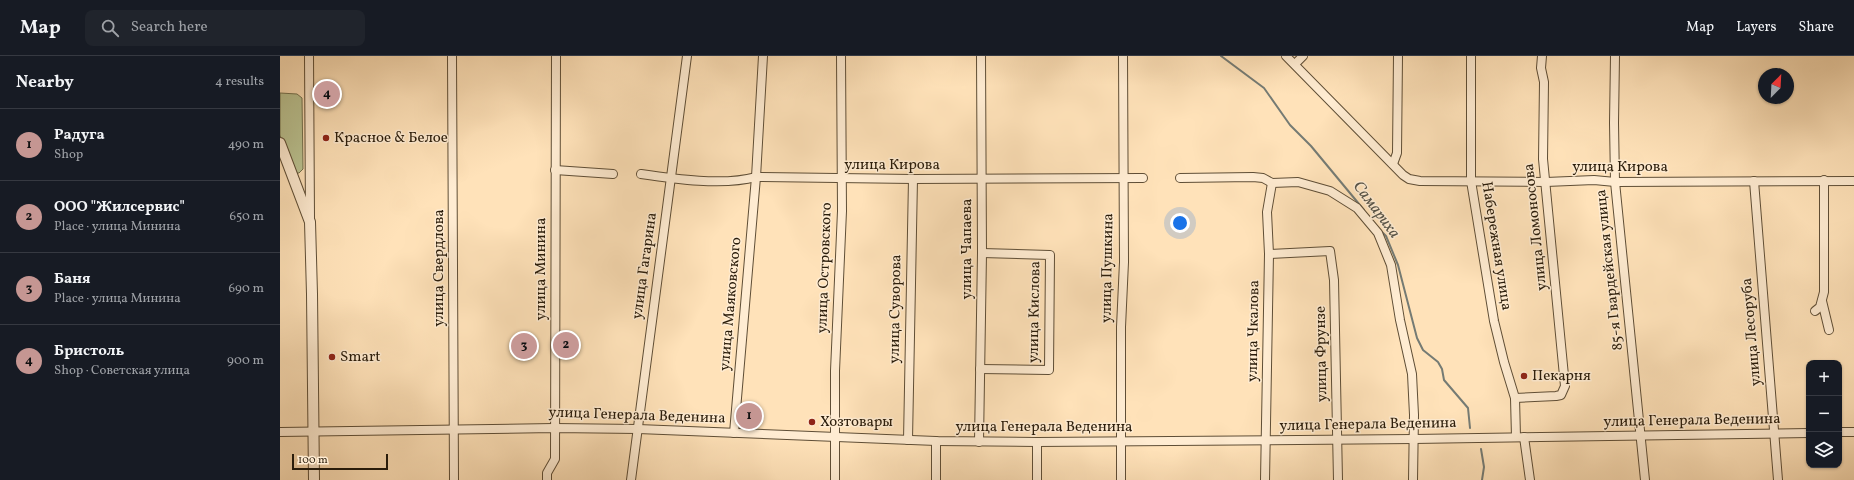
<!DOCTYPE html>
<html lang="en">
<head>
<meta charset="utf-8">
<style>
	:root { --surface:#171b24; --page:#20242c; --text:#f1f3f6; --muted:#9ea1a6; --line:#363941; --accent:#c59692 }
	body { margin:0; font-family:Vollkorn,serif; background:var(--page); color:var(--text) }
	.controls { position:absolute; right:12px; bottom:12px; display:grid; overflow:hidden; border-radius:8px; box-shadow:0 1px 3px #0004 }
	.controls button { width:36px; height:36px; display:grid; place-items:center; padding:0; border:0; border-bottom:1px solid var(--line); background:var(--surface); color:var(--text); font:20px sans-serif }
	.compass { position:absolute; left:1478px; top:12px; width:36px; height:36px; border-radius:50%; background:var(--surface); box-shadow:0 1px 3px #0004; rotate:24deg }
	.scale { position:absolute; left:12px; bottom:10px; width:96px; box-sizing:border-box; padding-left:4px; border:2px solid #2a1c0a; border-top:0; font-size:11px; line-height:14px; white-space:nowrap; color:#2a1c0a; -webkit-text-stroke:3px #ffecd2; paint-order:stroke }
	.you { position:absolute; left:900px; top:167px; width:14px; height:14px; margin:-10px; border:3px solid #fff; border-radius:50%; background:#1a73e8; box-shadow:0 0 0 6px #1a73e833 }
	.badge { display:grid; place-items:center; width:26px; height:26px; border-radius:50%; background:var(--accent); color:#111; font-size:13px; font-weight:700 }
	.pin { position:absolute; translate:-50% -50%; border:2px solid #fff; box-shadow:0 1px 4px #0006 }
	.list { margin:0; padding:0; list-style:none }
	h2 { display:flex; justify-content:space-between; align-items:center; height:52px; margin:0; padding:0 16px; font-size:17px }
	h2 small { font-size:13px; font-weight:400; color:var(--muted) }
	.list li { display:grid; grid-template-columns:26px 1fr auto; gap:12px; align-items:center; box-sizing:border-box; height:72px; padding:0 16px; border-top:1px solid var(--line) }
	.list b { display:block; font-size:15px; white-space:nowrap }
	.list p { margin:0; font-size:13px; white-space:nowrap; color:var(--muted) }
	.list em { font-size:13px; font-style:normal; color:var(--muted) }
	.icon { flex:none; width:22px; height:22px; fill:none; stroke:currentColor; stroke-width:2; stroke-linecap:round; stroke-linejoin:round }
	.map { position:relative; flex:none; width:1574px; height:424px; overflow:hidden }
	header { display:flex; align-items:center; gap:24px; box-sizing:border-box; height:56px; padding:0 20px; background:var(--surface); border-bottom:1px solid var(--line) }
	header strong { font-size:19px }
	nav { display:flex; gap:22px; margin-inline-start:auto; font-size:14px }
	.search { width:280px; height:36px; background:var(--page); display:flex; align-items:center; gap:10px; box-sizing:border-box; padding:0 14px; border-radius:8px; color:var(--muted); font-size:15px }
	main { display:flex }
	aside { flex:1; background:var(--surface) }
	.map>svg:first-child { display:block }
</style>
</head>
<body>
<header>
<strong>Map</strong>
<div class="search"><svg class="icon" aria-label="search" viewBox="0 0 24 24"><circle cx="10" cy="10" r="6"/><path d="M15 15l6 6"/></svg>Search here</div>
<nav><a>Map</a><a>Layers</a><a>Share</a></nav>
</header>
<main>
<aside>
<h2>Nearby<small>4 results</small></h2>
<ul class="list">
<li><span class="badge">1</span><div><b>Радуга</b><p>Shop</p></div><em>490 m</em></li>
<li><span class="badge">2</span><div><b>ООО &quot;Жилсервис&quot;</b><p>Place · улица Минина</p></div><em>650 m</em></li>
<li><span class="badge">3</span><div><b>Баня</b><p>Place · улица Минина</p></div><em>690 m</em></li>
<li><span class="badge">4</span><div><b>Бристоль</b><p>Shop · Советская улица</p></div><em>900 m</em></li>
</ul>
</aside>
<div class="map">
<svg width="1574" height="424" viewBox="0 0 1574 424">
	<rect width="100%" height="100%" fill="#ffe2b9"/>
	<filter id="stains"><feTurbulence type="fractalNoise" baseFrequency=".005" numOctaves="4"/><feColorMatrix values="0 0 0 0 .2 0 0 0 0 .09 0 0 0 0 .02 0 0 0 .5 -.17"/></filter>
	<radialGradient id="worn" r=".72"><stop offset=".6" stop-color="#630" stop-opacity="0"/><stop offset="1" stop-color="#630" stop-opacity=".3"/></radialGradient>
	<!-- green -->
	<polygon fill="#bbc493" stroke="#72704e" points="0,37 17,38 22,42 23,113 19,117 13,117 0,79"/>
	<g fill="none" stroke-linecap="round" stroke-linejoin="round">
		<!-- stream -->
		<g stroke="#757b74" stroke-width="2">
			<polyline points="941,0 984,32 1010,69 1031,90 1084,154"/>
			<polyline points="1100,174 1106,180 1118,209 1137,282 1143,294 1158,306 1162,313 1164,324 1188,352 1190,372"/>
			<polyline points="1201,393 1204,411 1202,424"/>
		</g>
		<!-- minor casing -->
		<g stroke="#5f4e36" stroke-width="10">
			<g id="minor">
				<polyline points="29,0 30,161"/>
				<polyline points="172,0 174,424"/>
				<polyline points="1006,0 1123,119 1129,123 1140,125 1266,126 1314,124 1335,126 1574,125"/>
				<polyline points="1191,0 1191,125 1214,265 1224,306 1235,342 1236,381"/>
				<polyline points="1335,0 1334,67 1335,126 1365,424"/>
				<polyline points="1015,8 1023,0"/>
				<polyline points="1113,108 1117,97 1118,0"/>
				<polyline points="275,114 333,118"/>
				<path d="M361 118C395 123 443 130 476 121L633 123 863 122"/>
				<polyline points="900,122 973,121 983,122 992,127 1018,126 1050,135 1077,152 1098,177 1111,209 1120,264 1132,318 1134,359 1133,424"/>
				<polyline points="1474,125 1498,424"/>
				<polyline points="989,198 1050,195 1054,224 1058,424"/>
				<polyline points="1542,245 1549,274"/>
				<polyline points="1535,255 1540,251 1544,236 1544,124"/>
				<polyline points="700,313 769,314 770,199 702,197"/>
				<polyline points="1235,342 1276,340 1281,339 1285,330 1263,103 1264,26 1261,12 1262,0"/>
				<polyline points="0,376 274,372 358,373 656,385 757,386 1134,383 1529,377"/>
				<polyline points="1559,376 1574,376"/>
				<polyline points="454,377 476,121 483,0"/>
				<polyline points="1244,381 1250,424"/>
				<polyline points="628,384 633,123"/>
				<polyline points="656,385 656,424"/>
				<polyline points="699,386 702,197 701,0"/>
				<polyline points="757,386 757,424"/>
				<polyline points="267,424 267,417 275,403 276,0"/>
				<polyline points="351,424 407,0"/>
				<polyline points="555,424 555,315 562,155 561,0"/>
				<polyline points="841,424 841,271 844,206 843,0"/>
				<polyline points="985,424 989,198 987,156 992,127"/>
			</g>
		</g>
		<!-- tertiary casing -->
		<g stroke="#5f4e36" stroke-width="12">
			<polyline id="tertiary" points="0,87 30,166 32,238 34,424"/>
		</g>
		<!-- minor -->
		<use href="#minor" stroke="#ffecd2" stroke-width="8"/>
		<!-- tertiary -->
		<use href="#tertiary" stroke="#ffecd2" stroke-width="10"/>
	</g>
	<!-- markers -->
	<g fill="#8f2418" stroke="#ffecd2" stroke-width="1.5">
		<circle cx="46" cy="82" r="4"/>
		<circle cx="52" cy="301" r="4"/>
		<circle cx="1244" cy="320" r="4"/>
		<circle cx="532" cy="366" r="4"/>
	</g>
	<g text-anchor="middle" dominant-baseline="central" stroke-width="3" stroke-linejoin="round" paint-order="stroke">
		<!-- poi labels -->
		<g font-size="15" fill="#2a1c0a" stroke="#ffecd2" text-anchor="start">
			<text x="54" y="82">Красное &amp; Белое</text>
			<text x="60" y="301">Smart</text>
			<text x="1252" y="320">Пекарня</text>
			<text x="540" y="366">Хозтовары</text>
		</g>
		<!-- street labels -->
		<g font-size="15" fill="#2a1c0a" stroke="#ffecd2">
			<text x="612" y="109">улица Кирова</text>
			<text x="1340" y="111">улица Кирова</text>
			<text transform="translate(1256 171) rotate(-96)">улица Ломоносова</text>
			<text transform="translate(1216 190) rotate(81)">Набережная улица</text>
			<text transform="translate(687 193) rotate(-90)">улица Чапаева</text>
			<text transform="translate(365 210) rotate(-82)">улица Гагарина</text>
			<text transform="translate(159 212) rotate(-90)">улица Свердлова</text>
			<text transform="translate(545 212) rotate(-88)">улица Островского</text>
			<text transform="translate(828 212) rotate(-89)">улица Пушкина</text>
			<text transform="translate(261 213) rotate(-90)">улица Минина</text>
			<text transform="translate(1330 214) rotate(-96)">85-я Гвардейская улица</text>
			<text transform="translate(451 248) rotate(-85)">улица Маяковского</text>
			<text transform="translate(616 253) rotate(-89)">улица Суворова</text>
			<text transform="translate(755 256) rotate(-89)">улица Кислова</text>
			<text transform="translate(974 275) rotate(-89)">улица Чкалова</text>
			<text transform="translate(1472 276) rotate(-95)">улица Лесоруба</text>
			<text transform="translate(1042 298) rotate(-91)">улица Фрунзе</text>
			<text transform="translate(357 360) rotate(2)">улица Генерала Веденина</text>
			<text transform="translate(1412 365) rotate(-1)">улица Генерала Веденина</text>
			<text transform="translate(1088 369) rotate(-1)">улица Генерала Веденина</text>
			<text x="764" y="371">улица Генерала Веденина</text>
		</g>
		<!-- water labels -->
		<g font-size="16" font-style="italic" fill="#565348" stroke="#ffecd2">
			<text transform="translate(1096 154) rotate(53)">Самариха</text>
		</g>
	</g>
	<rect width="100%" height="100%" filter="url(#stains)"/>
	<rect width="100%" height="100%" fill="url(#worn)"/>
</svg>
<div class="controls">
<button>+</button>
<button>−</button>
<button><svg class="icon" aria-label="layers" viewBox="0 0 24 24"><path d="M12 4l9 5-9 5-9-5zM3 14l9 5 9-5"/></svg></button>
</div>
<svg class="compass" viewBox="-18 -18 36 36"><path d="M0-13l5 13h-10z" fill="#e53935"/><path d="M0 13l5-13h-10z" fill="#9ea1a6"/></svg>
<div class="scale">100 m</div>
<div class="you"></div>
<div class="pin badge" style="left:469px;top:360px">1</div>
<div class="pin badge" style="left:286px;top:289px">2</div>
<div class="pin badge" style="left:244px;top:290px">3</div>
<div class="pin badge" style="left:47px;top:38px">4</div>
</div>
</main>
</body>
</html>
